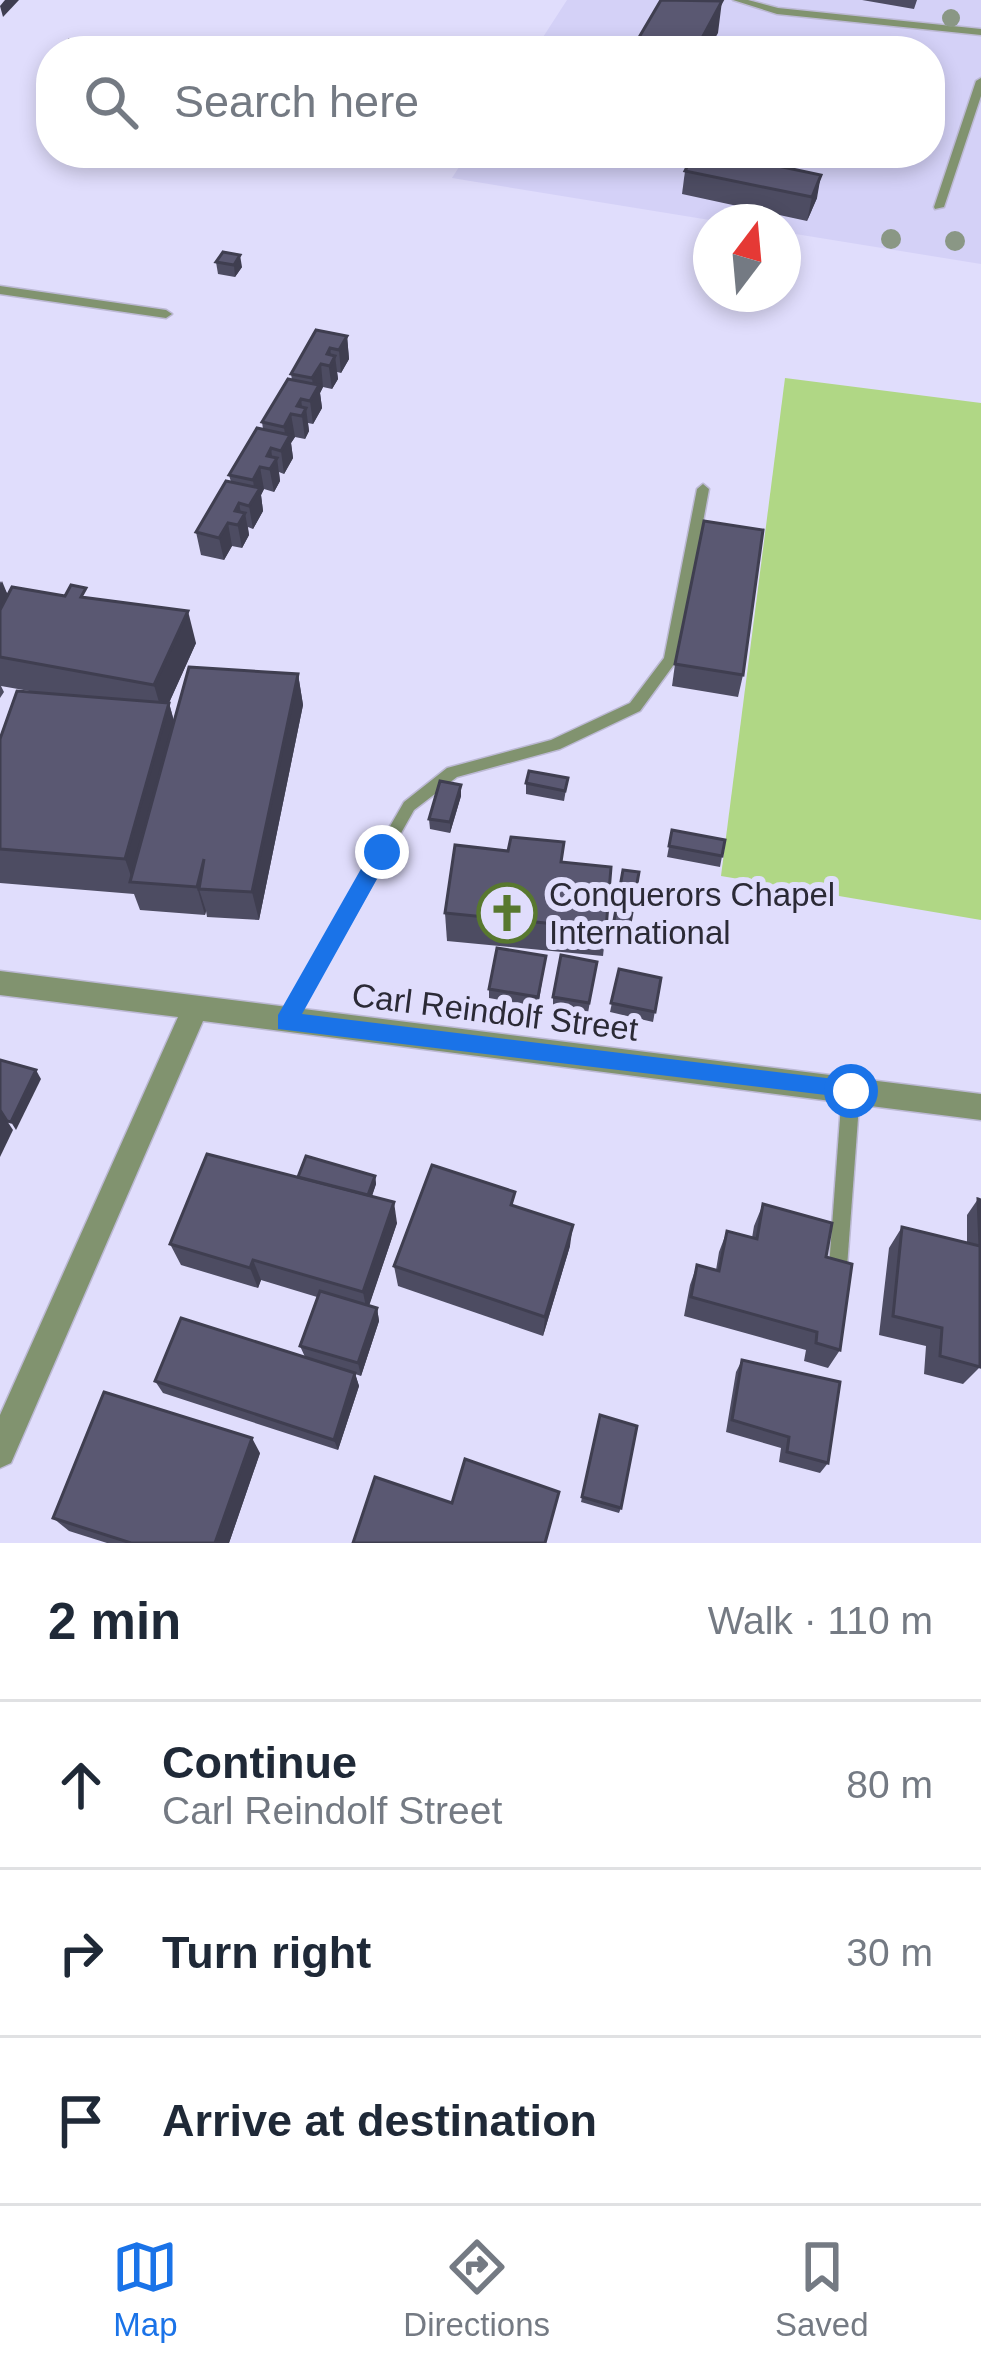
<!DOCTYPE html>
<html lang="en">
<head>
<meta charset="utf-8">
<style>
	:root { --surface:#fff; --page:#f2f2f3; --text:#1f2937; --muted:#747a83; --line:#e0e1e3; --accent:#1a73e8 }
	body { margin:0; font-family:Helvetica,sans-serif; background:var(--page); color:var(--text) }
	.compass { position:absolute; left:693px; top:204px; width:108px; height:108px; border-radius:50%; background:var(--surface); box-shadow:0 6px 18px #0003; rotate:16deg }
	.stop { position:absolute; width:36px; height:36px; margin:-27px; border:9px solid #1a73e8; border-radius:50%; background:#fff }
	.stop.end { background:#1a73e8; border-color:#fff; box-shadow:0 3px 12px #0008 }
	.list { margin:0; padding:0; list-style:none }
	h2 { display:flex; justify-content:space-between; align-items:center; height:156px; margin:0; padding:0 48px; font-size:51px }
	h2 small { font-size:39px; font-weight:400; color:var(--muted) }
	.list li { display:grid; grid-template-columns:78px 1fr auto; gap:36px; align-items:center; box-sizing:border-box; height:168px; padding:0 48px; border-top:3px solid var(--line) }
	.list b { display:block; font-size:45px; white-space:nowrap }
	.list p { margin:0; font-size:39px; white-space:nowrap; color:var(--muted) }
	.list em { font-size:39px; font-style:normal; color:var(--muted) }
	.icon { flex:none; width:66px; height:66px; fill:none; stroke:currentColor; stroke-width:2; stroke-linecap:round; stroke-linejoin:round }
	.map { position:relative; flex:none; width:981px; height:1543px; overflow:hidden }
	.search { position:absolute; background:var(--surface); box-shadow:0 6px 18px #0003; left:36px; right:36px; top:36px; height:132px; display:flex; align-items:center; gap:30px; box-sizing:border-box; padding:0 42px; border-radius:48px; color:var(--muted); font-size:45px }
	.sheet { height:660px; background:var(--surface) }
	nav { display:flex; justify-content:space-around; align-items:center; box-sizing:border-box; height:168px; border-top:3px solid var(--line); background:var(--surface); font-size:33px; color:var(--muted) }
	nav a { display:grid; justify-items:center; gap:6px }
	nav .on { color:var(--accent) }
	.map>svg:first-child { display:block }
</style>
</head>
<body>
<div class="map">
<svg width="981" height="1543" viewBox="0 0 981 1543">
	<rect width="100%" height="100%" fill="#e0ddfc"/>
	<!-- built -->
	<polygon fill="#d4d1f7" points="567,0 981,0 981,264 783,232 783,222 722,222 452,178 468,153 930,153 930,51 534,51"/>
	<!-- green -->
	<polygon fill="#b0d785" points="785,378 981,403 981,920 721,876"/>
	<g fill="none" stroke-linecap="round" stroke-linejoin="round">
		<!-- service casing -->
		<g stroke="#bcb9d4" stroke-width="3">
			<g id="service">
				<polygon points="733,0 748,0 778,8 981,29 981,35 777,14"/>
				<polygon points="981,78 981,96 944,207 935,209 934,207 976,81"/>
				<polygon points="0,286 166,310 172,314 166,318 0,294"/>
				<polygon points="703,484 709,489 678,659 640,711 560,749 457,777 414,810 292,1027 286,1030 280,1027 278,1022 280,1017 404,802 447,768 551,740 630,703 664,658 697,489"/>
				<polygon points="851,1083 857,1085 860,1091 847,1267 845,1274 838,1276 831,1274 829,1267 842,1091 845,1085"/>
			</g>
		</g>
		<!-- minor casing -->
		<g stroke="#bcb9d4" stroke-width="3">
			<polygon id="minor" points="0,971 981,1094 981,1120 203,1021 11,1463 0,1468 0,1415 178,1017 0,995"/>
		</g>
		<!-- service -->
		<use href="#service" fill="#81936f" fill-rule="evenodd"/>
		<!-- minor -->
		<use href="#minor" fill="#81936f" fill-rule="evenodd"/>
	</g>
	<!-- trees -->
	<g fill="#8a9785">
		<circle cx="951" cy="18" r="9"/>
		<circle cx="891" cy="239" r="10"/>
		<circle cx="955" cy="241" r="10"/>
	</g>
	<!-- wall -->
	<g fill="#4d4c62">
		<polygon points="862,0 917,0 914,9"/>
		<polygon points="685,171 817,198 807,221 682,194"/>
		<polygon points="216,262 242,267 235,277 218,274"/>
		<polygon points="347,336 349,359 341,373 337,372 338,379 332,389 323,387 320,393 322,408 313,424 308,423 309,431 305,439 295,437 291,443 293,458 284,474 279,472 280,481 274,492 264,489 261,495 263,511 253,529 248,527 249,535 242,548 232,546 224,560 201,555 196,532 231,482 229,475 263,429 262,422 292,380 291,374"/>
		<polygon points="0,581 8,595 89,598 196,643 169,703 174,721 298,674 303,705 259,920 207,917 206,911 205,915 140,910 134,894 0,883 0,739 35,692 1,686 4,692 0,698"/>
		<polygon points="675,664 743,675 738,697 672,686"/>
		<polygon points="568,778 564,801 526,794 526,783"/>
		<polygon points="461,785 461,796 450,833 430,829 429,819"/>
		<polygon points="672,830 725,840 720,867 667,857"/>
		<polygon points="562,862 606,929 603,956 447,941 445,913"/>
		<polygon points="623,870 639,872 626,944 610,942"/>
		<polygon points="546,956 538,1007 489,998 489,989"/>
		<polygon points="597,962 588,1013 553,1007 553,997"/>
		<polygon points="619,969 661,978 653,1022 610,1012"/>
		<polygon points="375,1176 376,1184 372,1196 397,1223 369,1305 377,1308 379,1321 361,1376 355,1374 359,1386 338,1450 163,1393 155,1381 305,1357 300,1346 317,1297 261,1280 258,1288 181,1265 170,1244 298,1177"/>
		<polygon points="978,1199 981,1200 980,1367 963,1384 924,1374 926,1346 879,1335 889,1248 902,1227 967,1243 967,1215"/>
		<polygon points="763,1204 826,1257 840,1350 828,1368 804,1361 806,1350 684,1316 690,1285 697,1265 716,1270 719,1252 727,1231 752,1238 754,1226"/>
		<polygon points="515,1206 570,1246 543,1336 398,1286 394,1266"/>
		<polygon points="742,1360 828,1463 820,1473 779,1462 781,1448 726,1432 736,1372"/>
		<polygon points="600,1415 621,1508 619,1513 581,1502"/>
		<polygon points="260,1453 229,1543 107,1543 69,1531 53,1518"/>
	</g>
	<!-- shaded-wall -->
	<g fill="#3f3e50">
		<polygon points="5,0 19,0 3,17 0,6"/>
		<polygon points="722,1 718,33 708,51 695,51"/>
		<polygon points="821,175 817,198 807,221 812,197"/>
		<polygon points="240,255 242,267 235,277 234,265"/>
		<polygon points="347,336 349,359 341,373 339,350"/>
		<polygon points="330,348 332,362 335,356 338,379 332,389 327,354"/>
		<polygon points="321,364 323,387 320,393 322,408 313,424 310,401 314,394 312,378"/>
		<polygon points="301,399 303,414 306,408 309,431 305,439 302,416 297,406"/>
		<polygon points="291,414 295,437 291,443 293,458 284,474 281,451 286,442 284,427"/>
		<polygon points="271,448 273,464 277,458 280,481 274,492 267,456"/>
		<polygon points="260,467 264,489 261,495 263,511 253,529 249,506 255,495 253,480"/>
		<polygon points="239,503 242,518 245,513 249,535 242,548 235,511"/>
		<polygon points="228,523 232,546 224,560 219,538"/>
		<polygon points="2,581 15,613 0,639 0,585"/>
		<polygon points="188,611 196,643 163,716 154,685"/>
		<polygon points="298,674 303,705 259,920 252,892"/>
		<polygon points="169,703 179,741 133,882 125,859"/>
		<polygon points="461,785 461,796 450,833 450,822"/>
		<polygon points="204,859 199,889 206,911 205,915 197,887"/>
		<polygon points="36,1070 41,1079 16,1130 11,1122"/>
		<polygon points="0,1110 13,1130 0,1157"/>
		<polygon points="375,1176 376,1184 366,1213 365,1205"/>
		<polygon points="394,1202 397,1223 367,1312 363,1292"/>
		<polygon points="573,1225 570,1246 543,1336 545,1317"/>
		<polygon points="253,1260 261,1280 258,1288 250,1268"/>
		<polygon points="377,1308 379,1321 361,1376 358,1363"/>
		<polygon points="355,1373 359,1386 338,1450 334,1440"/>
		<polygon points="252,1438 260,1453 229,1543 215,1543"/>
	</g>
	<!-- building -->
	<g fill="#5a5872" stroke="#3f3e50" stroke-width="3">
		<polygon points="661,0 722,1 695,51 631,51"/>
		<polygon points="69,40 87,42 80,51 59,51"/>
		<polygon points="694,153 716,153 821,175 812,197 685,171"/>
		<polygon points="223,252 240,255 234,265 216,262"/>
		<polygon points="316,330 347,336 339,350 330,348 327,354 335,356 330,366 321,364 312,378 291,374"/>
		<polygon points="288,379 319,385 310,401 301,399 297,406 306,408 302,416 291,414 284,427 262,422"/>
		<polygon points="257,428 290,435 281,451 271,448 267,456 277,458 270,469 260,467 253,480 229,475"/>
		<polygon points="226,481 260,488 249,506 239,503 235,511 245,513 238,525 228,523 219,538 196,532"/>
		<polygon points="704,521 763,530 743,675 675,664"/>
		<polygon points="71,585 86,588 81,597 188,611 154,685 0,657 0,610 12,587 65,596"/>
		<polygon points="189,667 298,674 252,892 199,889 204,859 197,887 130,882"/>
		<polygon points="17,691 169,703 125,859 0,849 0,739"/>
		<polygon points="529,771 568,778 565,791 526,783"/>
		<polygon points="440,781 461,785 450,822 429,819"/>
		<polygon points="672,830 725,840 722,856 669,846"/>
		<polygon points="511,837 564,842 561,862 611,867 606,929 445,913 455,845 508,851"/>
		<polygon points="623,870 639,872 628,935 612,932"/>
		<polygon points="497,948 546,956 538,997 489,989"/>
		<polygon points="561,955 597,962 589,1003 553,997"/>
		<polygon points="619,969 661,978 655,1012 611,1003"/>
		<polygon points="0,1060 36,1070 11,1122 7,1121 0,1110"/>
		<polygon points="207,1154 394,1202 363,1292 253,1260 250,1268 170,1244"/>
		<polygon points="306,1156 375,1176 368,1195 298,1177"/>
		<polygon points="432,1165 515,1192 511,1205 573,1225 545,1317 394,1266"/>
		<polygon points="978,1199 981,1200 981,1246 980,1246"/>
		<polygon points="763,1204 832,1223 826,1257 852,1264 840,1350 816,1343 817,1332 691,1297 697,1265 719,1271 727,1231 757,1239"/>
		<polygon points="902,1227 980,1246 980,1367 940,1356 942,1328 893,1316"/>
		<polygon points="320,1291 377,1308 358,1363 300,1346"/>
		<polygon points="181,1318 355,1373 334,1440 155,1381"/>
		<polygon points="742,1360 840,1382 828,1463 787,1452 789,1437 732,1420"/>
		<polygon points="104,1392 252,1438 215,1543 131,1543 53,1518"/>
		<polygon points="600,1415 637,1426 621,1508 582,1497"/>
		<polygon points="465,1459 559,1492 545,1543 353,1543 375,1477 452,1503"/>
	</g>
	<!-- route -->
	<polygon fill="#1a73e8" points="382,843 392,852 302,1014 851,1081 859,1084 859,1099 278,1029 278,1015 374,846"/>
	<!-- icons -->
	<defs>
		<g id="church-ring" transform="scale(3)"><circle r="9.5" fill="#e0ddfc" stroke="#58782f" stroke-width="1.5"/><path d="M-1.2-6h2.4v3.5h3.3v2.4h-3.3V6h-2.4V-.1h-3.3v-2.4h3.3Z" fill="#58782f"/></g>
	</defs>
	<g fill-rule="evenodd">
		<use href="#church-ring" x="507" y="913"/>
	</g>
	<g text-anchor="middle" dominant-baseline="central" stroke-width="12" stroke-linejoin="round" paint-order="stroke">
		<!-- poi labels -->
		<g font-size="33" fill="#2b2a36" stroke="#e0ddfc" text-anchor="start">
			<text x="549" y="894">Conquerors Chapel<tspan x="549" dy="38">International</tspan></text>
		</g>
		<!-- street labels -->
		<g font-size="33" fill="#2b2a36" stroke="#e0ddfc">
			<text transform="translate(495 1012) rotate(7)">Carl Reindolf Street</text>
		</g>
	</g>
</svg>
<svg class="compass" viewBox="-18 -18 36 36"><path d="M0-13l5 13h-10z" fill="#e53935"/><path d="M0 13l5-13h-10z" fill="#747a83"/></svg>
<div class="stop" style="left:851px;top:1091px"></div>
<div class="stop end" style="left:382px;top:852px"></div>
<div class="search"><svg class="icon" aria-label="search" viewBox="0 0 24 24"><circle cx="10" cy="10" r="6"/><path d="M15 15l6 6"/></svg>Search here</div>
</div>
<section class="sheet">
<h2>2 min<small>Walk · 110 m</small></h2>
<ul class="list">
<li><svg class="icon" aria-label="ahead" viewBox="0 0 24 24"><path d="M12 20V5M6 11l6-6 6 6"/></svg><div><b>Continue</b><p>Carl Reindolf Street</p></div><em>80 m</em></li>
<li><svg class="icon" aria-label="right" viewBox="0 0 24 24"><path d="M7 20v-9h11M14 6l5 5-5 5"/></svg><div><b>Turn right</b></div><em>30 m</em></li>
<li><svg class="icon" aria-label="arrive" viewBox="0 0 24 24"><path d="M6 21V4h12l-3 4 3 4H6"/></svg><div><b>Arrive at destination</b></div></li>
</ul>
</section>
<nav>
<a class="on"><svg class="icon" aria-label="map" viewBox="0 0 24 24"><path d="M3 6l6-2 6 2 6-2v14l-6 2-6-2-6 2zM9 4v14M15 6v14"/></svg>Map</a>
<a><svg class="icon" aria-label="directions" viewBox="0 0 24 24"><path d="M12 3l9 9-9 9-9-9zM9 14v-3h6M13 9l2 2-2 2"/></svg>Directions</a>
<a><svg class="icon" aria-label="saved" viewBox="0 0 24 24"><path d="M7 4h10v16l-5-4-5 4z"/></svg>Saved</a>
</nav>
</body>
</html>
